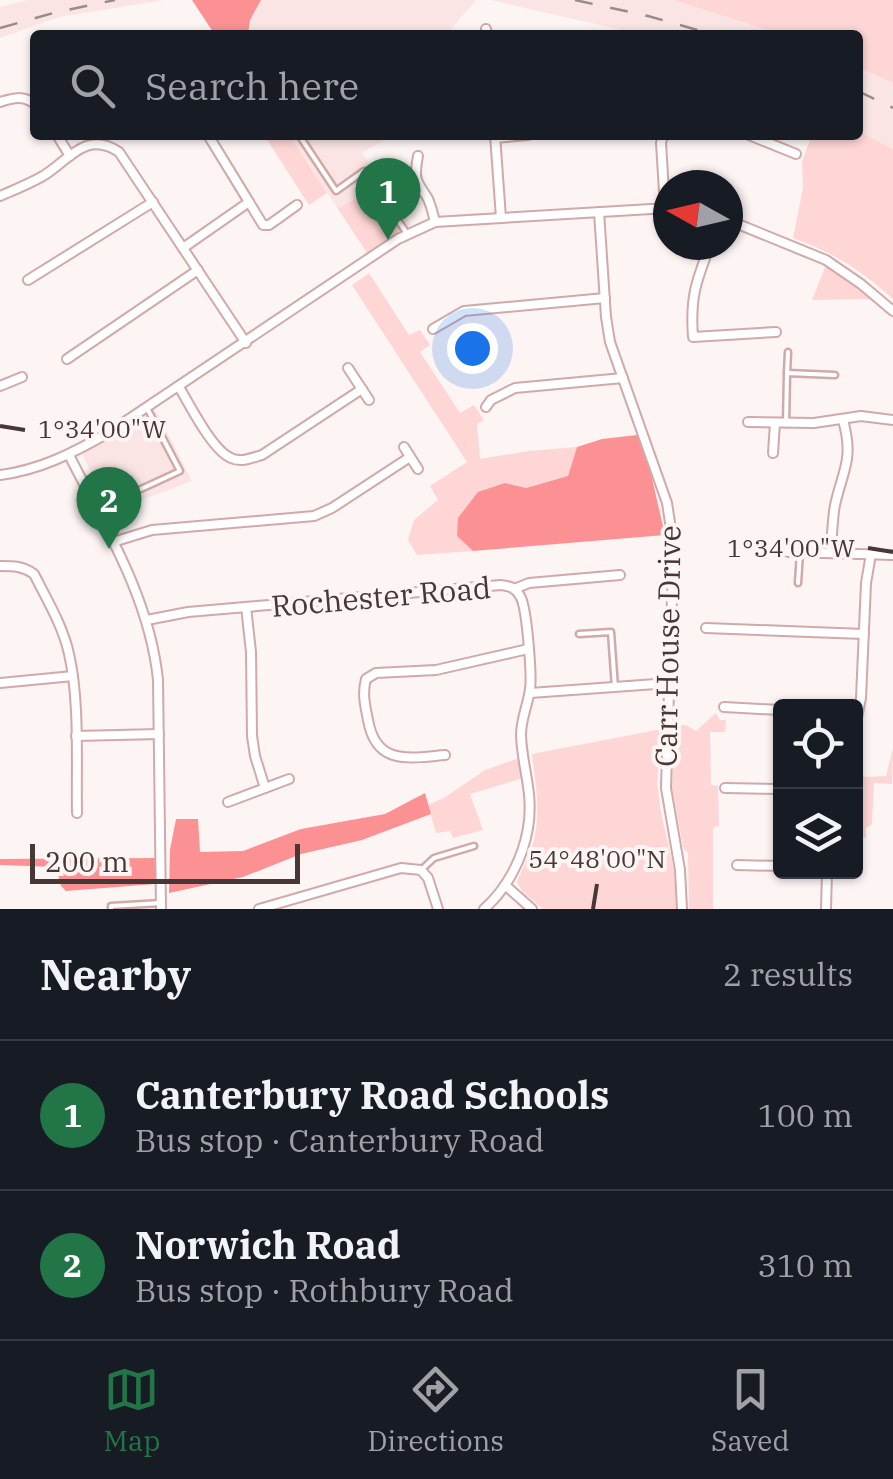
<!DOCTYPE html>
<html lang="en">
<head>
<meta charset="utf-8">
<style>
	:root { --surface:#171b24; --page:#20242c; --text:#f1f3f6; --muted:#9ea1a6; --line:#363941; --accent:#217547 }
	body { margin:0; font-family:"IBM Plex Serif",serif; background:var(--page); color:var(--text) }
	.controls { position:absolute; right:30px; bottom:30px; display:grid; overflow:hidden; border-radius:10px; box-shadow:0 2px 8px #0004 }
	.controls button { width:90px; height:90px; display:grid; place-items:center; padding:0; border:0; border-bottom:2px solid var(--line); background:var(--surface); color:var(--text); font:50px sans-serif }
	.compass { position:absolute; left:653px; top:170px; width:90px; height:90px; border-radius:50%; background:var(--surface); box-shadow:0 2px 8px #0004; rotate:278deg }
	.scale { position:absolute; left:30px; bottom:25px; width:270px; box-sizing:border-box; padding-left:10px; border:5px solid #473736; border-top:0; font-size:28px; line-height:35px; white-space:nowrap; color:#473736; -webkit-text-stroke:8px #fdf4f4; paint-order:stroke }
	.you { position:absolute; left:472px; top:348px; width:35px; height:35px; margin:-25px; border:8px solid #fff; border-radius:50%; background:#1a73e8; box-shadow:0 0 0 15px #1a73e833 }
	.badge { display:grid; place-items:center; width:65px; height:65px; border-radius:50%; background:var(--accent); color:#fff; font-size:32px; font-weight:700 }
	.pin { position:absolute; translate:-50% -82px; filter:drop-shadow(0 2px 5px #0008) }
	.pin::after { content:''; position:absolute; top:52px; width:35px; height:30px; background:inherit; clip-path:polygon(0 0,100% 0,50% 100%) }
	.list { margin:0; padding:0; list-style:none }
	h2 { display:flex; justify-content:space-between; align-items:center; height:130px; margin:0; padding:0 40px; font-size:42px }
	h2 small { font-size:32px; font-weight:400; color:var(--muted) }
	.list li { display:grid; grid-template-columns:65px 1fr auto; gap:30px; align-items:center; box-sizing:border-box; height:150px; padding:0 40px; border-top:2px solid var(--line) }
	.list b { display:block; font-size:38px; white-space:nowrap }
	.list p { margin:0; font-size:32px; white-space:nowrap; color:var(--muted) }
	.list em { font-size:32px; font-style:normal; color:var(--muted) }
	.icon { flex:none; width:55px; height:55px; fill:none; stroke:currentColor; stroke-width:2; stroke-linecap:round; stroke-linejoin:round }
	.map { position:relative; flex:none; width:893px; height:909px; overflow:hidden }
	.search { position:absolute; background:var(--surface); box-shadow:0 2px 8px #0004; left:30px; right:30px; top:30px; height:110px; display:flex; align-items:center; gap:25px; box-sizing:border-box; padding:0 35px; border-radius:10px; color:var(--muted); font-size:38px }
	.sheet { height:430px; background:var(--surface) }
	nav { display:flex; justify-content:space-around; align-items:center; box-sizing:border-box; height:140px; border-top:2px solid var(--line); background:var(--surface); font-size:28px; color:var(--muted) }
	nav a { display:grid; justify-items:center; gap:5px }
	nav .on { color:var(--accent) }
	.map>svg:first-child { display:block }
</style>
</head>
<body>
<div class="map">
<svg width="893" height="909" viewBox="0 0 893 909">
	<rect width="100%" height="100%" fill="#fdf4f4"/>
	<!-- built -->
	<g fill="#fae5e4">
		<polygon points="28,0 164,0 59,17 0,38 0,7"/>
		<polygon points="261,0 476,0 450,30 450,35 249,35 250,20"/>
		<polygon points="491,0 674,0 783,35 643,35"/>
		<polygon points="858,67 893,83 893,149 858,131"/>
		<polygon points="289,135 393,135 362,153 411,225 368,254"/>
		<polygon points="147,408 157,412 192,481 110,512 80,449"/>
	</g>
	<!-- green -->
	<g fill="#fdd6d5">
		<polygon points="674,0 893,0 893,83 858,67 858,35 783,35"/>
		<path d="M858 131 893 149V299C863 272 832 251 793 238L803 188 802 161 812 135H858Z"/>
		<polygon points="264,135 289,135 327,193 309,205"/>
		<polygon points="372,189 402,232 368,254 338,209"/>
		<polygon points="826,265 848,280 871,299 812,300"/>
		<polygon points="369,273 409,335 420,330 430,345 420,352 460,413 474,405 484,420 477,424 480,459 529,451 577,447 568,476 526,488 505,483 457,536 473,551 417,555 408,540 414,520 438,500 430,486 467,462 352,285"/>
		<polygon points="716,713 720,720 726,720 725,732 710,732 711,785 718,786 719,826 713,827 713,909 689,909 688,853 683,847 672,788 674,725 686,725 696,731"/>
		<path d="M662 729 657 782 660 808 674 871 677 909H543L522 891 517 882C522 869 529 857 533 844 541 815 536 784 532 754Z"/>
		<polygon points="893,748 892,784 874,783 872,824 866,828 866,838 856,838 856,774 866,777 886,776"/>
		<polygon points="519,758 523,778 470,794 483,830 453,838 450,831 436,833 428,805 444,798 485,770"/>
	</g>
	<!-- forest -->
	<g fill="#fc9193">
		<polygon points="192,0 261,0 250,20 248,35 215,35"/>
		<polygon points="637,435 651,474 665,535 473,551 457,536 458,518 478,492 505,483 526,488 568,476 577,447 602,439"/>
		<polygon points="425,793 431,814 362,840 301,854 243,877 169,893 170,850 176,819 198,819 200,852 243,851 301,829 385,814"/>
		<polygon points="155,858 155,884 66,891 61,886 56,867 0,865 0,859"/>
	</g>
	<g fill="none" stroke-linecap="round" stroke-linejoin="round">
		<!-- lane casing -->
		<g stroke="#d2a9a9" stroke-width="9">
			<g id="lane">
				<polyline points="299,135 336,191 364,171 406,232"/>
				<polyline points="787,373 788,352"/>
				<polyline points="786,424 787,373 835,375"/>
				<polyline points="141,489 180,471 147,408"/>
				<polyline points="798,583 800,552"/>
				<polyline points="579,634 611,632 615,688"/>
				<polyline points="421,870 434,858 474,846"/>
				<polyline points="111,909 111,906 161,903"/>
			</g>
		</g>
		<!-- street casing -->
		<g stroke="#d2a9a9" stroke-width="12">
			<g id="street">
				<polyline points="486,29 487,35"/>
				<path d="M0 102C13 98 23 95 35 104"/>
				<polyline points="57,135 70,156"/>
				<polyline points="495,135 501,218"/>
				<polyline points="663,135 661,143 665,208"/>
				<polyline points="749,135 796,154"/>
				<polyline points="495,138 528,135"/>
				<path d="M418 156C414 177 415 180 427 197 431 204 433 214 435 222"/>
				<path d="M0 196C14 190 29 184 43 176 69 160 86 130 119 152L246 343"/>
				<polyline points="249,202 263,225 269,225 297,205"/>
				<polyline points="599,212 606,317 610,342 667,503 671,529 673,565 666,788 680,870 682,909"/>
				<polyline points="728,220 826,260 861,284 893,311"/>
				<path d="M710 245C696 282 690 297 693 337L776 332"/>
				<polyline points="183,248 249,202 208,135"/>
				<polyline points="28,280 153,202"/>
				<polyline points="433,329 464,311 605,298"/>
				<polyline points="67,359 198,270"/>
				<polyline points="348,368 369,400"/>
				<polyline points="0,386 22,377"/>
				<path d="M179 387C190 405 212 450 231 458 241 463 251 458 262 455L362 389"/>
				<polyline points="486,407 491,400 515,388 623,378"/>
				<polyline points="748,422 814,423 861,416 893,420"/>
				<polyline points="404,447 418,469"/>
				<polyline points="773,453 775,423"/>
				<path d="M69 455C105 526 150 599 158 680L161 909"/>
				<path d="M0 475C40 470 73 453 108 433L398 239 435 222 668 208"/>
				<polyline points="113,542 152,530 314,516 332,508 410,457"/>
				<polyline points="788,552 893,555"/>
				<path d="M831 553C832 538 832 521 835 505 843 469 854 460 843 420"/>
				<path d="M0 566C14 566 23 566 34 574 47 600 63 626 69 654 80 702 76 764 77 813"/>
				<polyline points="514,589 529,583 620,575"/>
				<polyline points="246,607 251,652 252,736 255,756 265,788"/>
				<path d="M147 620 188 612 501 585C510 586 516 588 520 596 527 606 532 676 530 689 528 705 521 718 521 735 522 768 534 792 528 828 523 858 507 889 484 909"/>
				<polyline points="706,628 864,634"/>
				<polyline points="0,683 73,676"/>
				<polyline points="530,693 670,683"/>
				<polyline points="724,707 780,710"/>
				<polyline points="856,723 861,698 866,583 871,554"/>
				<polyline points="76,736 159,734"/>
				<path d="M445 755C409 758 376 766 368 720 365 705 362 694 366 679L376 673 436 670 528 649"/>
				<polyline points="725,788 780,789"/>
				<polyline points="228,802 289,779"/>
				<polyline points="737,865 780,866"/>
				<polyline points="505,885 532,909"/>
				<polyline points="259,909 401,868 421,870 428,878 438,909"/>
				<polyline points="826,909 827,872"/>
			</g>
		</g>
		<!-- lane -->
		<use href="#lane" stroke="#fff" stroke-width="4"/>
		<!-- street -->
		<use href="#street" stroke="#fff" stroke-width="8"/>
		<!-- rail -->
		<g stroke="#988b8a" stroke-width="2.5" stroke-dasharray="18 18" stroke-linecap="butt">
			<polyline points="575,0 648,16 715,35"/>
			<polyline points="0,28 57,12 115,0"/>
			<polyline points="858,91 893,108"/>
		</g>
	</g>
	<!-- ticks -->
	<path fill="none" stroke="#473736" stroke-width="4" d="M0 426 25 430M868 548 893 552M593 909 597 884"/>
	<g text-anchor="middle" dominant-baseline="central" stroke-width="8" stroke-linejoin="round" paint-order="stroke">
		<!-- street labels -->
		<g font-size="30" fill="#473736" stroke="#fdf4f4">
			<text transform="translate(381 596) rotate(-5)">Rochester Road</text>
			<text transform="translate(667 646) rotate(-89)">Carr House Drive</text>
		</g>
	</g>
	<g font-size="25" text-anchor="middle" fill="#473736" stroke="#fdf4f4" stroke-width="8" stroke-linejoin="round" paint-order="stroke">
		<text x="102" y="438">1°34'00"W</text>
		<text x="791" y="557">1°34'00"W</text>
		<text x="597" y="868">54°48'00"N</text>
	</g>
</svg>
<div class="controls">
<button><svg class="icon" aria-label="locate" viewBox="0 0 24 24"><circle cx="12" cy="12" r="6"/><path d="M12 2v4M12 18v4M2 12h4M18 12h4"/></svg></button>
<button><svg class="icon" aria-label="layers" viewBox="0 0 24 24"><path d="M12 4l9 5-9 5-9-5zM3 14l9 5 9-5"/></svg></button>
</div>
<svg class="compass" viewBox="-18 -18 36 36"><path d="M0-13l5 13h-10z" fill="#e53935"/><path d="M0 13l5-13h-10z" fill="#9ea1a6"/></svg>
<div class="scale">200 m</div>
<div class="you"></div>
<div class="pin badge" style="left:388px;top:240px">1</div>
<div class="pin badge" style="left:109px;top:549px">2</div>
<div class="search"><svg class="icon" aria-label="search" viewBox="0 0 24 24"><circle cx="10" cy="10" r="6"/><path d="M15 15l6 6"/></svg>Search here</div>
</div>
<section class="sheet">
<h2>Nearby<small>2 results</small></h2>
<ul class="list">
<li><span class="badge">1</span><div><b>Canterbury Road Schools</b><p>Bus stop · Canterbury Road</p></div><em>100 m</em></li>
<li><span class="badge">2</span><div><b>Norwich Road</b><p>Bus stop · Rothbury Road</p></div><em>310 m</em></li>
</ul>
</section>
<nav>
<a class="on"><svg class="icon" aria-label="map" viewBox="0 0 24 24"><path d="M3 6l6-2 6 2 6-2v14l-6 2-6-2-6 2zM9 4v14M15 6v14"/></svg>Map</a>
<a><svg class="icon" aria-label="directions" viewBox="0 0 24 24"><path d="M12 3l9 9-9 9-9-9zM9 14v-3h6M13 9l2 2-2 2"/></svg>Directions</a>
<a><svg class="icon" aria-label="saved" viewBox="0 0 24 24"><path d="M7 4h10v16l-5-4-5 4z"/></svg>Saved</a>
</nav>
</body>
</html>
